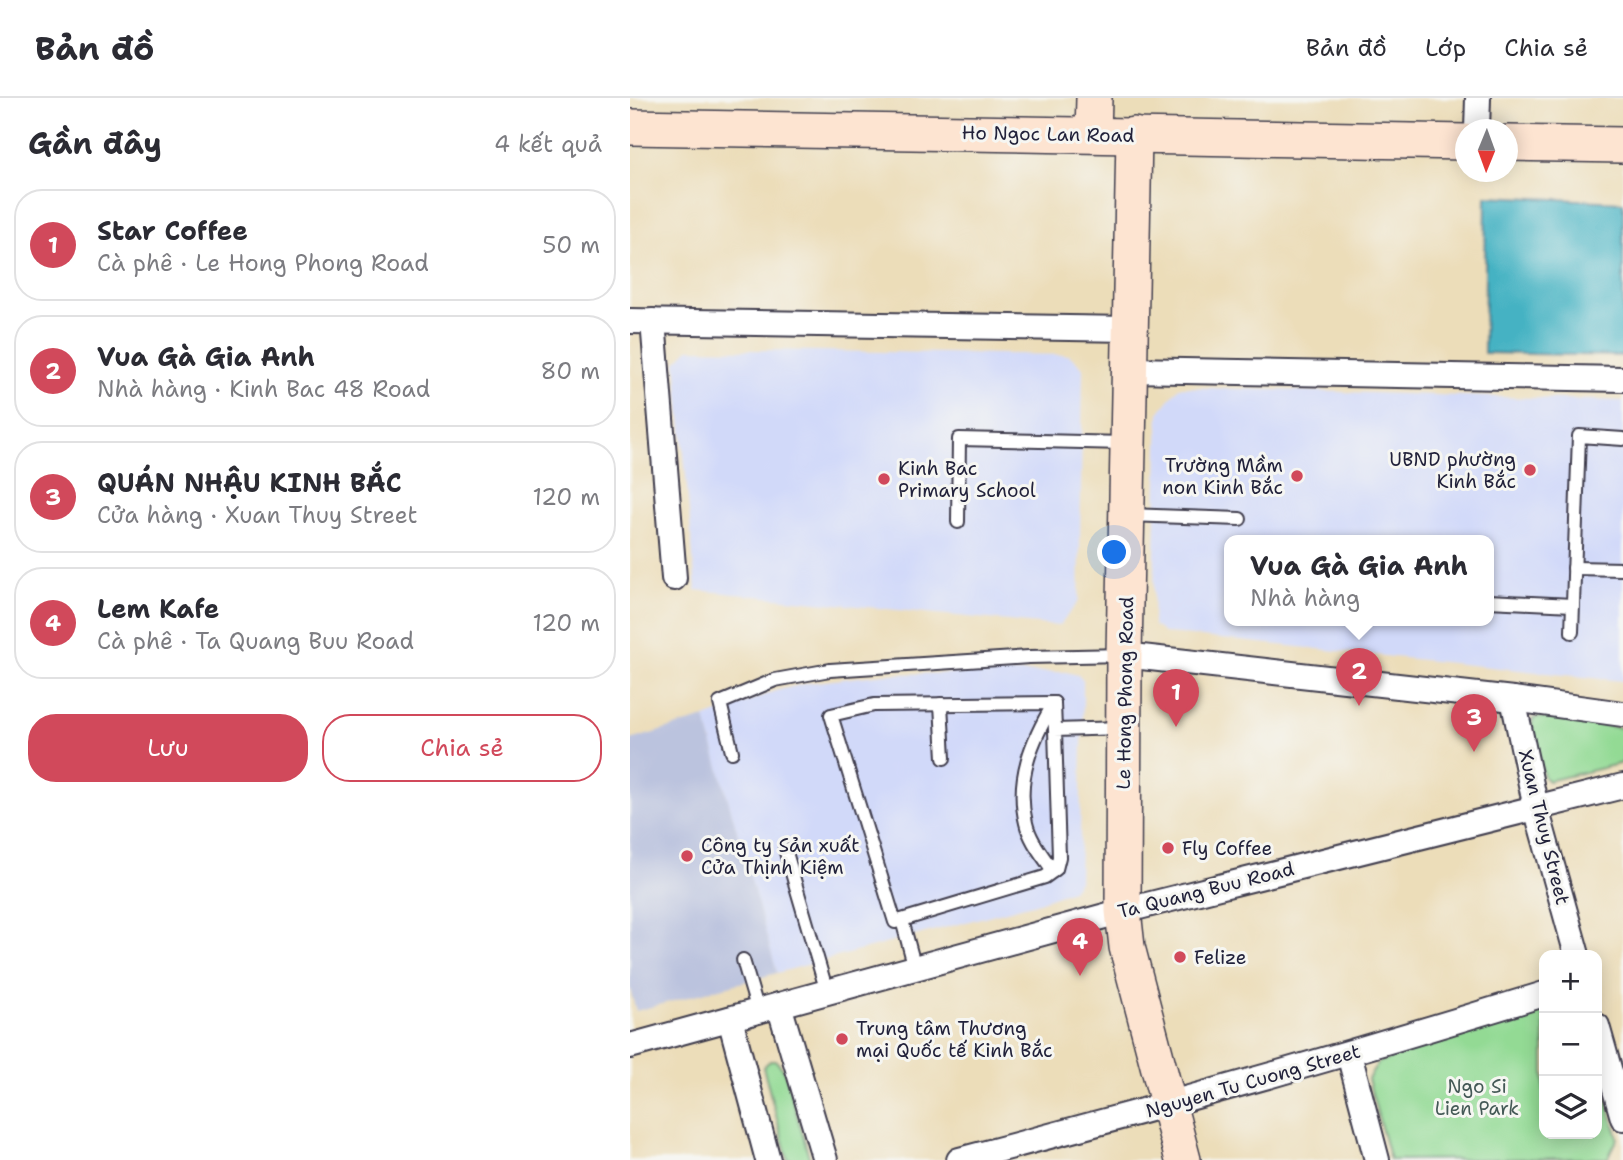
<!DOCTYPE html>
<html lang="vi">
<head>
<meta charset="utf-8">
<style>
	:root { --surface:#fff; --page:#f7f7f7; --text:#2b2b33; --muted:#7c7c81; --line:#e1e1e2; --accent:#d1495b }
	body { margin:0; font-family:"Shantell Sans",sans-serif; background:var(--page); color:var(--text) }
	.controls { position:absolute; right:21px; bottom:21px; display:grid; overflow:hidden; border-radius:14px; box-shadow:0 4px 18px #0003 }
	.controls button { width:63px; height:63px; display:grid; place-items:center; padding:0; border:0; border-bottom:2px solid var(--line); background:var(--surface); color:var(--text); font:35px sans-serif }
	.compass { position:absolute; left:825px; top:21px; width:63px; height:63px; border-radius:50%; background:var(--surface); box-shadow:0 4px 18px #0003; rotate:181deg }
	.you { position:absolute; left:485px; top:455px; width:24px; height:24px; margin:-18px; border:5px solid #fff; border-radius:50%; background:#1a73e8; box-shadow:0 0 0 10px #1a73e833 }
	.badge { display:grid; place-items:center; width:46px; height:46px; border-radius:50%; background:var(--accent); color:#fff; font-size:23px; font-weight:700 }
	.pin { position:absolute; translate:-50% -58px; filter:drop-shadow(0 2px 4px #0008) }
	.pin::after { content:''; position:absolute; top:37px; width:24px; height:21px; background:inherit; clip-path:polygon(0 0,100% 0,50% 100%) }
	.popup { position:absolute; left:594px; top:437px; width:270px; height:91px; box-sizing:border-box; display:grid; place-content:center; border-radius:14px; background:var(--surface); filter:drop-shadow(0 2px 5px #0005); font-size:23px; white-space:nowrap; color:var(--muted) }
	.popup b { font-size:26px; color:var(--text) }
	.popup::after { content:''; position:absolute; left:50%; top:100%; margin-left:-14px; border:14px solid transparent; border-top-color:var(--surface) }
	.list { margin:0; padding:0; list-style:none }
	h2 { display:flex; justify-content:space-between; align-items:center; height:91px; margin:0; padding:0 28px; font-size:30px }
	h2 small { font-size:23px; font-weight:400; color:var(--muted) }
	.list li { display:grid; grid-template-columns:46px 1fr auto; gap:21px; align-items:center; box-sizing:border-box; height:112px; margin:0 14px 14px; padding:0 14px; border:2px solid var(--line); border-radius:28px }
	.list b { display:block; font-size:26px; white-space:nowrap }
	.list p { margin:0; font-size:23px; white-space:nowrap; color:var(--muted) }
	.list em { font-size:23px; font-style:normal; color:var(--muted) }
	.actions { display:flex; gap:14px; padding:21px 28px }
	.actions a { flex:1; padding:16px 0; border:2px solid var(--accent); border-radius:28px; text-align:center; font-size:24px; color:var(--accent) }
	.actions .main { background:var(--accent); color:#fff }
	.icon { flex:none; width:38px; height:38px; fill:none; stroke:currentColor; stroke-width:2; stroke-linecap:round; stroke-linejoin:round }
	.map { position:relative; flex:none; width:993px; height:1062px; overflow:hidden }
	header { display:flex; align-items:center; gap:42px; box-sizing:border-box; height:98px; padding:0 35px; background:var(--surface); border-bottom:2px solid var(--line) }
	header strong { font-size:33px }
	nav { display:flex; gap:38px; margin-inline-start:auto; font-size:24px }
	main { display:flex }
	aside { flex:1; background:var(--surface) }
	.map>svg:first-child { display:block }
</style>
</head>
<body>
<header>
<strong>Bản đồ</strong>
<nav><a>Bản đồ</a><a>Lớp</a><a>Chia sẻ</a></nav>
</header>
<main>
<aside>
<h2>Gần đây<small>4 kết quả</small></h2>
<ul class="list">
<li><span class="badge">1</span><div><b>Star Coffee</b><p>Cà phê · Le Hong Phong Road</p></div><em>50 m</em></li>
<li><span class="badge">2</span><div><b>Vua Gà Gia Anh</b><p>Nhà hàng · Kinh Bac 48 Road</p></div><em>80 m</em></li>
<li><span class="badge">3</span><div><b>QUÁN NHẬU KINH BẮC</b><p>Cửa hàng · Xuan Thuy Street</p></div><em>120 m</em></li>
<li><span class="badge">4</span><div><b>Lem Kafe</b><p>Cà phê · Ta Quang Buu Road</p></div><em>120 m</em></li>
</ul>
<div class="actions"><a class="main">Lưu</a><a>Chia sẻ</a></div>
</aside>
<div class="map">
<svg width="993" height="1062" viewBox="0 0 993 1062">
	<rect width="100%" height="100%" fill="#f6f6f2"/>
	<filter id="ink" filterUnits="userSpaceOnUse"><feTurbulence type="fractalNoise" baseFrequency=".0143" numOctaves="2"/><feDisplacementMap in="SourceGraphic" scale="14" xChannelSelector="R" yChannelSelector="G"/><feConvolveMatrix kernelMatrix="1 2 1 2 8 2 1 2 1" color-interpolation-filters="sRGB"/></filter>
	<filter id="wash" filterUnits="userSpaceOnUse"><feTurbulence type="fractalNoise" baseFrequency=".00686" numOctaves="4" result="noise"/><feDisplacementMap in="SourceGraphic" scale="28" xChannelSelector="R" yChannelSelector="G"/><feGaussianBlur stdDeviation="1.57" result="paint"/><feColorMatrix in="noise" values="0 0 0 0 0 0 0 0 0 0 0 0 0 0 0 0 0 1.4 0 .05"/><feComposite in="paint" operator="in"/></filter>
	<g filter="url(#wash)">
		<rect width="100%" height="100%" fill="#ecddb9"/>
		<!-- built -->
		<g fill="#d1d9f9" fill-rule="evenodd">
			<polygon points="59,251 439,257 453,270 449,503 429,528 66,492 46,264"/>
			<path d="M549 289 993 303V583L534 535 523 527 529 315ZM600 442H858V522H600Z"/>
			<polygon points="436,574 448,577 453,582 453,601 449,783 442,792 406,805 147,875 75,620 145,593 178,585 255,576"/>
		</g>
		<!-- industrial -->
		<polygon fill="#bbc3de" points="75,620 147,875 6,913 0,891 0,642"/>
		<!-- green -->
		<g fill="#93da94" stroke="#5a7e68" stroke-width="2">
			<polygon points="908,619 993,630 993,665 918,683 914,679 901,630 903,621"/>
			<polygon points="914,911 914,1036 967,1036 967,969 988,1040 978,1060 760,1062 738,981 749,964"/>
			<polygon points="140,963 146,963 154,972 180,1062 158,1062 133,969"/>
		</g>
		<!-- water -->
		<polygon fill="#45b2c3" stroke="#346a7f" stroke-width="2" points="856,98 993,104 993,258 854,255"/>
	</g>
	<g filter="url(#ink)">
		<g fill="none" stroke-linecap="round" stroke-linejoin="round">
			<!-- lane casing -->
			<g stroke="#403e4e" stroke-width="16">
				<g id="lane">
					<polyline points="498,417 610,421"/>
					<polyline points="328,424 329,341 495,345"/>
					<polyline points="944,470 993,471"/>
					<polyline points="858,503 943,507"/>
					<polyline points="942,534 949,338 993,341"/>
					<polyline points="311,606 314,660"/>
					<polyline points="425,632 429,759 426,771 415,779 265,824 201,617 244,607 424,605 425,632 493,630"/>
					<polyline points="102,654 90,605 145,582 200,572 399,559 494,557"/>
					<polyline points="155,751 197,894"/>
					<path d="M423 773C414 759 400 743 396 725 385 681 402 642 424 605"/>
					<polyline points="272,822 285,870"/>
					<polyline points="113,862 128,913"/>
				</g>
			</g>
			<!-- street casing -->
			<g stroke="#403e4e" stroke-width="28">
				<g id="street">
					<polyline points="847,32 848,0"/>
					<polyline points="0,223 500,231"/>
					<polyline points="23,223 44,480"/>
					<polyline points="499,272 993,281"/>
					<polyline points="494,557 883,601 993,616"/>
					<polyline points="883,601 906,710 947,857"/>
					<polyline points="149,907 195,1062"/>
					<polyline points="100,921 138,1062"/>
					<polyline points="967,928 993,1020"/>
					<polyline points="0,948 493,813 993,688"/>
					<polyline points="719,956 747,1062"/>
					<path d="M329 1062C526 1011 720 956 914 896"/>
				</g>
			</g>
			<!-- secondary casing -->
			<g stroke="#403e4e" stroke-width="38">
				<g id="secondary">
					<polyline points="0,29 836,44"/>
					<polyline points="463,36 464,0"/>
					<polyline points="504,37 494,557 493,813 497,849 553,1062"/>
					<polyline points="878,45 993,47"/>
				</g>
			</g>
			<!-- lane -->
			<use href="#lane" stroke="#fff" stroke-width="12"/>
			<!-- street -->
			<use href="#street" stroke="#fff" stroke-width="24"/>
			<!-- secondary -->
			<use href="#secondary" stroke="#fde4d1" stroke-width="35"/>
		</g>
	</g>
	<!-- markers -->
	<g fill="#d1495b" stroke="#f6f6f2" stroke-width="2.5">
		<circle cx="900" cy="372" r="7"/>
		<circle cx="667" cy="378" r="7"/>
		<circle cx="254" cy="381" r="7"/>
		<circle cx="538" cy="750" r="7"/>
		<circle cx="57" cy="758" r="7"/>
		<circle cx="550" cy="859" r="7"/>
		<circle cx="212" cy="941" r="7"/>
	</g>
	<g text-anchor="middle" dominant-baseline="central" stroke-width="6" stroke-linejoin="round" paint-order="stroke">
		<!-- street labels -->
		<g font-size="19" fill="#22223b" stroke="#f6f6f2">
			<text transform="translate(418 36) rotate(1)">Ho Ngoc Lan Road</text>
			<text transform="translate(495 595) rotate(-89)">Le Hong Phong Road</text>
			<text transform="translate(914 729) rotate(76)">Xuan Thuy Street</text>
			<text transform="translate(576 792) rotate(-14)">Ta Quang Buu Road</text>
			<text transform="translate(623 983) rotate(-16)">Nguyen Tu Cuong Street</text>
		</g>
		<!-- poi labels -->
		<g font-size="19" fill="#22223b" stroke="#f6f6f2" text-anchor="start">
			<text x="886" y="361" text-anchor="end">UBND phường<tspan x="886" dy="22">Kinh Bắc</tspan></text>
			<text x="653" y="367" text-anchor="end">Trường Mầm<tspan x="653" dy="22">non Kinh Bắc</tspan></text>
			<text x="268" y="370">Kinh Bac<tspan x="268" dy="22">Primary School</tspan></text>
			<text x="71" y="747">Công ty Sản xuất<tspan x="71" dy="22">Cửa Thịnh Kiệm</tspan></text>
			<text x="552" y="750">Fly Coffee</text>
			<text x="564" y="859">Felize</text>
			<text x="226" y="930">Trung tâm Thương<tspan x="226" dy="22">mại Quốc tế Kinh Bắc</tspan></text>
		</g>
		<!-- park labels -->
		<g font-size="19" fill="#445956" stroke="#f6f6f2">
			<text x="847" y="988">Ngo Si<tspan x="847" dy="22">Lien Park</tspan></text>
		</g>
	</g>
</svg>
<div class="controls">
<button>+</button>
<button>−</button>
<button><svg class="icon" aria-label="layers" viewBox="0 0 24 24"><path d="M12 4l9 5-9 5-9-5zM3 14l9 5 9-5"/></svg></button>
</div>
<svg class="compass" viewBox="-18 -18 36 36"><path d="M0-13l5 13h-10z" fill="#e53935"/><path d="M0 13l5-13h-10z" fill="#7c7c81"/></svg>
<div class="you"></div>
<div class="pin badge" style="left:546px;top:629px">1</div>
<div class="pin badge" style="left:729px;top:608px">2</div>
<div class="popup"><b>Vua Gà Gia Anh</b>Nhà hàng</div>
<div class="pin badge" style="left:844px;top:654px">3</div>
<div class="pin badge" style="left:450px;top:878px">4</div>
</div>
</main>
</body>
</html>
